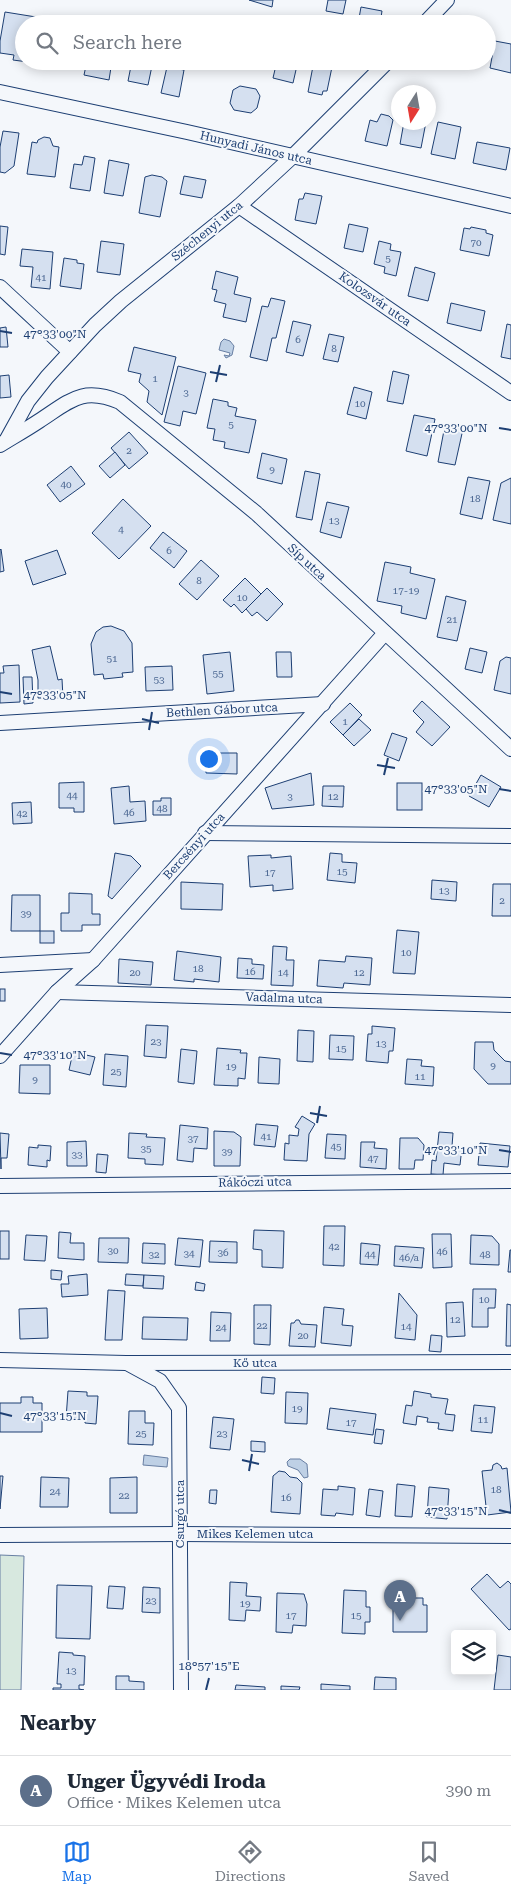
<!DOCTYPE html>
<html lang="en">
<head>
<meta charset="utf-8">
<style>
	:root { --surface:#fff; --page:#f2f2f3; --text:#1f2937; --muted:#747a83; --line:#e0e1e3; --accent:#1a73e8 }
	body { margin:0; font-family:"Roboto Serif",serif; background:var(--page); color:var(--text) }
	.controls { position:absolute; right:15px; bottom:15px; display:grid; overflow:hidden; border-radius:5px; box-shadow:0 2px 12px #0003 }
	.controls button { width:45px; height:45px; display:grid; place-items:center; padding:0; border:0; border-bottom:1px solid var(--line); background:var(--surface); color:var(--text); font:25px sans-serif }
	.compass { position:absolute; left:391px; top:85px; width:45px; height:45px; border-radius:50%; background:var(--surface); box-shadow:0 2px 12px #0003; rotate:191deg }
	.you { position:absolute; left:208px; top:758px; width:18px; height:18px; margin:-12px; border:4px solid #fff; border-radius:50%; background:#1a73e8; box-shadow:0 0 0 8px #1a73e833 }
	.badge { display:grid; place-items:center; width:32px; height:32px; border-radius:50%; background:var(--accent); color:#fff; font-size:16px; font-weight:700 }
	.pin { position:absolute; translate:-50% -41px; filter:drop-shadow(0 1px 2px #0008) }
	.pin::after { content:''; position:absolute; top:26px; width:18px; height:15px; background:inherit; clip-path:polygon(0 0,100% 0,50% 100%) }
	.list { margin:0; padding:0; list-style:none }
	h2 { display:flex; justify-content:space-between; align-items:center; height:65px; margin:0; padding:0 20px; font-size:21px }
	h2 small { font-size:16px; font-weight:400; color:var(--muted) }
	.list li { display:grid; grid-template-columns:32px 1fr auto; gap:15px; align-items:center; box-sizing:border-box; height:70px; padding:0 20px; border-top:1px solid var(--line) }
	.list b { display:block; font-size:19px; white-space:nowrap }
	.list p { margin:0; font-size:16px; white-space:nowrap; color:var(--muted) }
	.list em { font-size:16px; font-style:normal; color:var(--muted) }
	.icon { flex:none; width:28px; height:28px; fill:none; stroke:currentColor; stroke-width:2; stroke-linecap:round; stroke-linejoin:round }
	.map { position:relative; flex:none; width:511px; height:1690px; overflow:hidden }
	.search { position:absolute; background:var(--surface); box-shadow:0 2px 12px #0003; left:15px; right:15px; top:15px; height:55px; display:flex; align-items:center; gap:12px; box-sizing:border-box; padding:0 18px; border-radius:28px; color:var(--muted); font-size:19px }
	.sheet { height:135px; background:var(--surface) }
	nav { display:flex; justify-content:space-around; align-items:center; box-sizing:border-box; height:70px; border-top:1px solid var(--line); background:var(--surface); font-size:14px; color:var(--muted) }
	nav a { display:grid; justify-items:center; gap:2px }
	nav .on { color:var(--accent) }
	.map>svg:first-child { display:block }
</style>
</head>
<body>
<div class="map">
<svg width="511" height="1690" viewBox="0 0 511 1690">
	<rect width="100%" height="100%" fill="#f4f7fb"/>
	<!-- green -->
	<polygon fill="#d7e8df" stroke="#687fa3" points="0,1555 24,1556 21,1690 0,1690"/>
	<!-- water -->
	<g fill="#bed0e5" stroke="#687fa3">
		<polygon points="224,339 230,341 234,346 232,355 226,358 224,355 229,356 230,353 219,350 221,342"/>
		<polygon points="144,1455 168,1458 167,1467 143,1465"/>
		<polygon points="290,1459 300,1459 307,1464 308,1477 304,1478 298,1470 288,1466 287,1462"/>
	</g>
	<!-- building -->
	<g fill="#d5e0f0" stroke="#1d3f73">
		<polygon points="249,0 273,0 272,7"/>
		<polygon points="328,0 346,0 343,14 326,11"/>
		<polygon points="361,7 382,11 380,24 358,24"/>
		<polygon points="5,12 36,17 35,24 24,24 24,61 28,62 13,60 14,55 0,53 0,41"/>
		<polygon points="495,41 511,44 511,73 490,68"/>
		<polygon points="43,61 72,61 71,69 42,64"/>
		<polygon points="87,61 112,61 109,80 84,75"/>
		<polygon points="132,61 153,61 148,85 128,81"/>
		<polygon points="277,61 298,61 293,83 273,78"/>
		<polygon points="314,61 327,61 326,66 332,67 327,91 323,91 322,95 308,92"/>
		<polygon points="454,61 470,61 470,65"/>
		<polygon points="167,67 184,70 179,97 161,93"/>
		<polygon points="240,86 256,89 260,96 257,108 251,113 234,110 230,103 233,90"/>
		<polygon points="381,114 389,116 393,120 387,146 365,141 370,120 377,122"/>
		<polygon points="404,122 426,122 421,148 400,144"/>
		<polygon points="438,122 461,127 455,159 431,154"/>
		<polygon points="3,131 19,133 14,166 5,173 0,172 0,147"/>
		<polygon points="44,137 50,138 53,146 59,147 55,177 27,174 32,142 37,143 38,140"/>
		<polygon points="477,142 510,148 506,170 473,163"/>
		<polygon points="84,156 95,158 90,191 70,188 74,164 82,165"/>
		<polygon points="109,160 129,164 123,196 104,193"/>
		<polygon points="152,175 162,177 167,181 160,217 139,213 145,177"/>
		<polygon points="184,176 206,180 202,198 180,194"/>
		<polygon points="305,193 322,196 316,224 295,220 299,199 303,199"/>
		<polygon points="349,224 368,228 363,252 344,248"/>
		<polygon points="0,226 8,227 5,255 0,254"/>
		<polygon points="471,227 486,230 486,233 493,235 489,256 460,250 464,228 470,229"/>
		<polygon points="101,241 124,244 120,275 97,272"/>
		<polygon points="379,241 391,244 390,250 401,252 396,276 384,273 385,267 374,264"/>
		<polygon points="22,249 53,252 50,289 31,287 33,267 20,266"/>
		<polygon points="64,258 77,260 77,263 84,264 81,289 60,286"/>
		<polygon points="415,267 435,273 428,301 408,296"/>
		<polygon points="216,271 238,277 234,294 251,298 246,322 223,317 226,304 214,301 217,290 212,289"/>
		<polygon points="271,298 285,301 276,338 272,338 267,361 250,357 262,306 268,307"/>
		<polygon points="451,303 485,311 481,331 447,323"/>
		<polygon points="293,321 311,325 303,356 286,352"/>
		<polygon points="507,324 511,325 511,359 501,357"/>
		<polygon points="6,327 8,347 0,347 0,328"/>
		<polygon points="329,334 344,337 338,362 323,359"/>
		<polygon points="134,347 176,357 162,415 147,402 149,391 139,382 141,374 128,371"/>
		<polygon points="178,366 206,373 196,414 183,411 180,426 164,422"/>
		<polygon points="393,371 409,375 403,404 387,401"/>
		<polygon points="9,375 11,397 0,398 0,376"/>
		<polygon points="354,387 372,392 366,419 347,414"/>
		<polygon points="213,399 228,402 228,406 237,408 235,416 256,420 249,453 224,448 225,442 213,440 215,429 207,428"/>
		<polygon points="414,415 435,419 427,456 406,451"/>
		<polygon points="445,425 463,429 455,465 438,462"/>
		<polygon points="129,432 148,453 129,469 111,448"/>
		<polygon points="115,452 125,465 110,478 99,466"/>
		<polygon points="262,453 287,459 282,484 257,478"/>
		<polygon points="71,466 85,484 60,502 47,485"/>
		<polygon points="305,471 320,474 312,520 296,517"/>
		<polygon points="468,477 490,481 482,519 460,514"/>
		<polygon points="511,478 511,524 493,520 501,483"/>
		<polygon points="123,499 151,526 119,559 92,533"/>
		<polygon points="327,502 349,507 341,538 320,532"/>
		<polygon points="163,532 187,551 174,568 150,548"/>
		<polygon points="1,549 4,571 0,572 0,550"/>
		<polygon points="57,550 66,574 33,585 25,561"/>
		<polygon points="201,560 219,576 197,600 179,584"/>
		<polygon points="385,562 411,567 410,573 435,579 426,619 401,613 402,606 377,601"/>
		<polygon points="245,578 261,594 242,613 234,604 231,607 223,600"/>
		<polygon points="267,588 283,604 267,621 257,612 252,616 246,609"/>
		<polygon points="446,596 466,601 457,641 437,637"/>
		<polygon points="111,626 124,631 132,643 133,672 122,673 123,677 104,679 103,674 94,675 91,644 96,632 103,627"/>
		<polygon points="50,646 58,680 62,679 63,698 38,698 38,680 32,650"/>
		<polygon points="470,648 487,652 482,673 465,669"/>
		<polygon points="230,652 234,691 207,694 203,655"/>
		<polygon points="276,652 291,652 292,677 277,677"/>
		<polygon points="506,657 511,658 511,694 494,690 500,661"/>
		<polygon points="19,665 20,702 0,703 0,673 4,673 3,666"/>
		<polygon points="172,666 173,690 146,691 145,667"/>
		<polygon points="23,677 32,677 33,703 24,704"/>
		<polygon points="422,701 450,727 432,746 416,732 424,722 413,711"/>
		<polygon points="350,703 362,715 343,735 330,722"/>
		<polygon points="359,719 371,730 354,746 343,735"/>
		<polygon points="392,733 407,738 399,761 384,755"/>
		<polygon points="206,753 237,753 237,774 206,773"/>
		<polygon points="311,773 314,805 272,809 265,788"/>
		<polygon points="481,775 501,787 489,807 469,796"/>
		<polygon points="84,782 84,812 74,812 74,808 59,808 59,783"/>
		<rect x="397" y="783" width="25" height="27"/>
		<polygon points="129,786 130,802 145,801 146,821 114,824 111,788"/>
		<polygon points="323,786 344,786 343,807 322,806"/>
		<polygon points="161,798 171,798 171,815 153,815 153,801 161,801"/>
		<polygon points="31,802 32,823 13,824 12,803"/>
		<polygon points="115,853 131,856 141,866 112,899 108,896"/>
		<polygon points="330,853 342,854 342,862 357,863 355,883 327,880"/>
		<polygon points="271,855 271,858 291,856 293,889 273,891 273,885 250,887 248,856"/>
		<polygon points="432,880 457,882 456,901 431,899"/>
		<polygon points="181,882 223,884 222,910 181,909"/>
		<polygon points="493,884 511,884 511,916 492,916"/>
		<polygon points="69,893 92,894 92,914 100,914 100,925 82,925 82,931 61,931 61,913 69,913"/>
		<polygon points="12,895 40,895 40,931 11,931"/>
		<polygon points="397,930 419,932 415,974 393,973"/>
		<rect x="40" y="931" width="14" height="12"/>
		<polygon points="273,946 287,947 286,960 294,960 293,986 271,985"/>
		<polygon points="177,951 221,957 219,982 194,979 194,982 174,980"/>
		<polygon points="346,956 372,958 370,985 344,983 343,988 317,986 319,960 345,962"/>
		<polygon points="238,958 252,959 252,964 264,965 263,979 237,978"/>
		<polygon points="119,959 153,962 151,985 118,983"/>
		<rect x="0" y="989" width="5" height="12"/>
		<polygon points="146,1025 168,1026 166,1058 144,1056"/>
		<polygon points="372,1026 395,1028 393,1051 389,1051 388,1063 366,1061 368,1034 372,1034"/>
		<polygon points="298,1030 314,1031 313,1062 297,1061"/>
		<polygon points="330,1035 354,1036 353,1060 329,1059"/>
		<polygon points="475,1042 493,1042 494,1050 505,1061 511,1062 511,1084 488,1084 474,1069"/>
		<polygon points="217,1048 241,1050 240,1053 247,1053 245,1079 238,1078 238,1086 214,1085"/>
		<polygon points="181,1049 197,1051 194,1084 178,1082"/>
		<polygon points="73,1052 95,1057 90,1075 69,1070"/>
		<polygon points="105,1054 128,1056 126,1087 103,1085"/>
		<polygon points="259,1057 280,1059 279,1084 258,1083"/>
		<polygon points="407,1059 422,1060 421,1066 434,1067 433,1086 405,1084"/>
		<polygon points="20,1065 50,1065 50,1094 19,1093"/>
		<polygon points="302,1116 315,1124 309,1134 307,1161 284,1160 285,1143 289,1144 289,1135 298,1136 299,1129 295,1127"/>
		<polygon points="256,1124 278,1126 275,1147 254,1145"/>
		<polygon points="180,1125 208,1128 207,1149 194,1148 193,1162 177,1160"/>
		<polygon points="214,1131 234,1132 241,1137 240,1166 214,1166"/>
		<polygon points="439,1132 453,1133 452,1146 462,1147 460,1165 444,1163 443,1175 431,1174 432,1160 436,1161"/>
		<polygon points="0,1133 9,1134 7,1158 1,1158 1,1169"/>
		<polygon points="129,1133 147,1134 146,1137 165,1138 163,1165 145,1164 145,1159 128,1158"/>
		<polygon points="327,1134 346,1135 345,1159 325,1158"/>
		<polygon points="400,1138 418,1138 424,1145 423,1160 415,1160 414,1169 399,1169"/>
		<polygon points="86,1141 87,1166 67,1166 67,1142"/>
		<polygon points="361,1142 375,1142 374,1148 387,1149 386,1169 360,1167"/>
		<polygon points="480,1143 510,1146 508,1167 478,1165"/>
		<polygon points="38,1145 51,1146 50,1161 47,1160 47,1167 28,1165 29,1147 38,1148"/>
		<polygon points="97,1154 108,1155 106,1173 96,1172"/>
		<polygon points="324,1226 345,1226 344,1266 323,1265"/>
		<polygon points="254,1230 284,1231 283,1268 262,1267 262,1250 253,1249"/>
		<rect x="0" y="1231" width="9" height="28"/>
		<polygon points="59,1232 71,1233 70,1243 84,1243 84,1260 58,1258"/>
		<polygon points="432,1234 451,1234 452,1267 433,1268"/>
		<polygon points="26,1235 47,1236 45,1261 24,1260"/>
		<polygon points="471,1235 492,1236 499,1244 499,1265 470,1264"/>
		<polygon points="99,1238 129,1238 128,1263 98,1262"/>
		<polygon points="178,1238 203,1240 200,1267 175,1265"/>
		<polygon points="210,1241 237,1242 237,1263 209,1262"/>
		<polygon points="143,1243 165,1244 165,1264 142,1263"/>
		<polygon points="361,1243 380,1245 378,1265 360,1264"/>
		<polygon points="395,1246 424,1248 422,1268 394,1266"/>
		<polygon points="510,1250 511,1250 511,1272 508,1272"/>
		<polygon points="51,1270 62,1271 61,1280 51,1279"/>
		<polygon points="87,1274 88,1295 62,1297 61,1284 69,1284 68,1276"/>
		<polygon points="126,1274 144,1275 143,1286 125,1285"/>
		<polygon points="144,1275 164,1276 163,1289 143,1288"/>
		<polygon points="196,1282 205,1284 204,1291 195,1290"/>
		<polygon points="473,1289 496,1289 495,1308 488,1308 488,1327 472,1327"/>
		<polygon points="108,1290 125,1291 122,1340 105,1340"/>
		<polygon points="399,1293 417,1315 415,1340 395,1338"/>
		<polygon points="463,1302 465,1336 447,1337 446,1303"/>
		<polygon points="507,1304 511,1305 511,1346 506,1346"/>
		<polygon points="254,1305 271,1305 270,1345 254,1344"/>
		<polygon points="324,1307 344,1309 342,1325 353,1326 351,1346 321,1343"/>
		<polygon points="47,1308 48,1338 20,1339 19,1309"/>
		<polygon points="211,1312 231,1313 230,1341 210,1341"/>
		<polygon points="143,1317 188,1318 187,1340 142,1339"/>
		<polygon points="296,1320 299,1320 301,1324 317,1325 315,1347 289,1346 291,1323 294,1323"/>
		<polygon points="431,1335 442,1336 441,1352 429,1351"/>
		<polygon points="262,1377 275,1378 274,1394 261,1393"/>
		<polygon points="68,1391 87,1392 87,1396 98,1396 96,1424 85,1423 85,1420 66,1419"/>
		<polygon points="414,1391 431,1394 431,1397 448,1399 445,1414 455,1415 453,1431 438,1429 439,1423 427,1422 428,1418 417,1416 416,1425 403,1423 406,1405 412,1406"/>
		<polygon points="286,1392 308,1393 307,1424 285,1423"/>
		<polygon points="21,1397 33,1397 33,1403 42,1403 42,1432 0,1432 0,1403 21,1403"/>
		<polygon points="474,1405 495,1407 492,1433 471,1431"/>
		<polygon points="330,1408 376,1414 373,1435 327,1429"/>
		<polygon points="129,1411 145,1411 145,1423 154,1423 153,1445 128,1444"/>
		<polygon points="213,1417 234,1419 230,1450 210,1448"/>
		<polygon points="376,1429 384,1430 382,1444 374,1443"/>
		<polygon points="251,1441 265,1442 265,1452 251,1451"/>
		<polygon points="497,1463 501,1466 502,1469 507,1468 511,1512 487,1515 482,1471 492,1470 493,1465"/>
		<polygon points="279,1471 285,1472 290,1477 297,1478 302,1483 300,1514 271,1512 273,1476"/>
		<polygon points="0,1476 3,1476 0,1509"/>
		<polygon points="41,1477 69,1478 68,1507 40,1507"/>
		<polygon points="137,1477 137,1513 110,1513 110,1478"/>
		<polygon points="397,1484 415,1486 412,1517 395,1516"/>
		<polygon points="338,1486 355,1488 353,1515 336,1513 335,1516 321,1515 323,1489 338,1490"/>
		<polygon points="429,1487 449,1489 447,1519 427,1517"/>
		<polygon points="369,1489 383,1491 380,1517 366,1515"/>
		<polygon points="210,1490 217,1490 216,1504 209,1503"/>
		<polygon points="487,1574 500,1588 508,1581 511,1584 511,1629 509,1630 471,1589"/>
		<polygon points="230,1582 247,1583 246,1596 261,1597 260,1611 246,1610 245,1621 229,1620"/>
		<polygon points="57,1585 92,1586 90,1639 56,1638"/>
		<polygon points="109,1586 125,1587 123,1609 107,1608"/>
		<polygon points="143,1587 160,1588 160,1613 142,1612"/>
		<polygon points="344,1590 366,1591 366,1607 370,1607 370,1622 365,1622 365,1634 342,1633"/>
		<polygon points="277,1593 304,1594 307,1604 306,1626 293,1625 292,1633 276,1632"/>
		<polygon points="404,1598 423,1598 423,1605 427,1605 427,1632 393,1632 393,1605 404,1605"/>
		<polygon points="59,1652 73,1653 73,1655 85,1656 84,1685 79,1685 79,1689 84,1690 53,1690 53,1688 61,1688 61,1684 57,1684"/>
		<polygon points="498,1655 511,1657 511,1690 494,1690"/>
		<polygon points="116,1676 129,1676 129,1681 144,1682 144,1690 116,1690"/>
		<polygon points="375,1677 396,1678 396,1690 374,1690"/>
		<polygon points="321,1684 350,1686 350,1690 321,1690"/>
		<polygon points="236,1685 265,1687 265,1690 235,1690"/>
		<polygon points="281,1686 300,1687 299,1690 281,1690"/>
	</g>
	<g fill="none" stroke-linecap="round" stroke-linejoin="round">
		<!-- minor casing -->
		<g stroke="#1d3f73" stroke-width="16">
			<g id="minor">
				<polyline points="424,24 447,0"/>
				<polyline points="0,92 187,132 511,206"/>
				<polyline points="239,206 511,393"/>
				<polyline points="0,287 70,352"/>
				<polyline points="6,441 28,401 47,377 95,325 121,301 239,206 292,157 388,61"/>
				<path d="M0 445C13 437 27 429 39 421 70 401 82 386 120 402L256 513 511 749"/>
				<polyline points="0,723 323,704"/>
				<polyline points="205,833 511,836"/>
				<polyline points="0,965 93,960"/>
				<polyline points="57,992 511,1005"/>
				<polyline points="0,1056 57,992 93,960 385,633"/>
				<polyline points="0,1186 511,1181"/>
				<polyline points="0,1360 126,1363 511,1362"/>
				<polyline points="127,1363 160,1381 179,1408 181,1690"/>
				<polyline points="0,1535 180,1534 511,1536"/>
			</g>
		</g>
		<!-- minor -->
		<use href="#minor" stroke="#f4f7fb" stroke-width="14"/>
	</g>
	<!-- ticks -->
	<path fill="none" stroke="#1d3f73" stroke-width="2" d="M0 331 12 333M210 372 227 375M216 382 220 365M499 428 511 430M0 692 12 694M142 719 159 723M149 730 152 712M377 765 395 768M384 775 388 758M499 789 511 791M0 1053 12 1055M310 1113 327 1116M317 1123 320 1106M499 1150 511 1152M0 1413 12 1416M242 1460 259 1464M249 1471 252 1454M499 1510 511 1513M206 1690 209 1678"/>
	<g text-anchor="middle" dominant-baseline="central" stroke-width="4" stroke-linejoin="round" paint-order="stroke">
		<!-- number labels -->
		<g font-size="10" fill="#4b6792">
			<text x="476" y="242">70</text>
			<text x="388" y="258">5</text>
			<text x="41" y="277">41</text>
			<text x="298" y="339">6</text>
			<text x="334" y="348">8</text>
			<text x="155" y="378">1</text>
			<text x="186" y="392">3</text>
			<text x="360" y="403">10</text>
			<text x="231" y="424">5</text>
			<text x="129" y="450">2</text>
			<text x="272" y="469">9</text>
			<text x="66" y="484">40</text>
			<text x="475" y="498">18</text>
			<text x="334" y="520">13</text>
			<text x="121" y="529">4</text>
			<text x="169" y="550">6</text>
			<text x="199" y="580">8</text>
			<text x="406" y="590">17-19</text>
			<text x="242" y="597">10</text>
			<text x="452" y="619">21</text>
			<text x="112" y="658">51</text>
			<text x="218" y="673">55</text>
			<text x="159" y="679">53</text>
			<text x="345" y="721">1</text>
			<text x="72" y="795">44</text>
			<text x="290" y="796">3</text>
			<text x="333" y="796">12</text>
			<text x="162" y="808">48</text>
			<text x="129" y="812">46</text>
			<text x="22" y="813">42</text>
			<text x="342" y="871">15</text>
			<text x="270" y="872">17</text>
			<text x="444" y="890">13</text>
			<text x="502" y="900">2</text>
			<text x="26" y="913">39</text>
			<text x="406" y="952">10</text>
			<text x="198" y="968">18</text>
			<text x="250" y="971">16</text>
			<text x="135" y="972">20</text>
			<text x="283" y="972">14</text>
			<text x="359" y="972">12</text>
			<text x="156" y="1041">23</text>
			<text x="381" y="1043">13</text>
			<text x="341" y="1048">15</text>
			<text x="493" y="1065">9</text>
			<text x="231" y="1066">19</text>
			<text x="116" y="1071">25</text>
			<text x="420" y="1076">11</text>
			<text x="35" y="1079">9</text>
			<text x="266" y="1136">41</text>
			<text x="193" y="1138">37</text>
			<text x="336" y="1146">45</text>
			<text x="146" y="1148">35</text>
			<text x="227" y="1151">39</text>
			<text x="77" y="1154">33</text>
			<text x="373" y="1158">47</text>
			<text x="334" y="1246">42</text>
			<text x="113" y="1250">30</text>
			<text x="442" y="1251">46</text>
			<text x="223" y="1252">36</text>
			<text x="189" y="1253">34</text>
			<text x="154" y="1254">32</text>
			<text x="370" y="1254">44</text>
			<text x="485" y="1254">48</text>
			<text x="409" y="1257">46/a</text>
			<text x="484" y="1299">10</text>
			<text x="455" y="1319">12</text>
			<text x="262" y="1325">22</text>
			<text x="406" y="1326">14</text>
			<text x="221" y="1327">24</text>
			<text x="303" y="1335">20</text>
			<text x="297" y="1408">19</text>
			<text x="483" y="1419">11</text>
			<text x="351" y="1422">17</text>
			<text x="141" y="1433">25</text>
			<text x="222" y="1433">23</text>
			<text x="496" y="1489">18</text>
			<text x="55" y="1491">24</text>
			<text x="124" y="1495">22</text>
			<text x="286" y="1497">16</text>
			<text x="151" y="1600">23</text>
			<text x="245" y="1603">19</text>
			<text x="291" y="1615">17</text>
			<text x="356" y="1615">15</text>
			<text x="71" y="1670">13</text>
		</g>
		<!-- street labels -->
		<g font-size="12" fill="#1d3f73" stroke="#f4f7fb">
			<text transform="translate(256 148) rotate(13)">Hunyadi János utca</text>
			<text transform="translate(207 231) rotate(-39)">Széchenyi utca</text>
			<text transform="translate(375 299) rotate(35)">Kolozsvár utca</text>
			<text transform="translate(307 562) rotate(43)">Síp utca</text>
			<text transform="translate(222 710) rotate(-3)">Bethlen Gábor utca</text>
			<text transform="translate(194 846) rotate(-48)">Bercsényi utca</text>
			<text transform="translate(284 998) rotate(2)">Vadalma utca</text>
			<text transform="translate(255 1182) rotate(-1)">Rákóczi utca</text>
			<text x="255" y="1363">Kő utca</text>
			<text transform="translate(180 1514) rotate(-90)">Csurgó utca</text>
			<text x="255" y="1534">Mikes Kelemen utca</text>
		</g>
	</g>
	<g font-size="12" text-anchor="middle" fill="#1d3f73" stroke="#f4f7fb" stroke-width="4" stroke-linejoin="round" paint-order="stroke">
		<text x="55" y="338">47°33'00"N</text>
		<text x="456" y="432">47°33'00"N</text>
		<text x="55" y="699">47°33'05"N</text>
		<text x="456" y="793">47°33'05"N</text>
		<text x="55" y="1059">47°33'10"N</text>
		<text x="456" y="1154">47°33'10"N</text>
		<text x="55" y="1420">47°33'15"N</text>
		<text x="456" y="1515">47°33'15"N</text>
		<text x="209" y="1670">18°57'15"E</text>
	</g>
</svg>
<div class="controls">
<button><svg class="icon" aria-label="layers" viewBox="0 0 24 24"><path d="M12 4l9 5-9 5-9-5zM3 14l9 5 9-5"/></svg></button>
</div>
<svg class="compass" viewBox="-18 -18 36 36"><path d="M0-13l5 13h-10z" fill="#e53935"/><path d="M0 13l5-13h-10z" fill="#747a83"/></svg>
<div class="you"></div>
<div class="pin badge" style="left:400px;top:1621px;background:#5c6f8a">A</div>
<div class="search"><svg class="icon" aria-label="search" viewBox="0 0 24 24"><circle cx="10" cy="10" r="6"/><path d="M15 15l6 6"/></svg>Search here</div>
</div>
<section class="sheet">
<h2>Nearby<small></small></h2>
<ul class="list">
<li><span class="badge" style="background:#5c6f8a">A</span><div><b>Unger Ügyvédi Iroda</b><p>Office · Mikes Kelemen utca</p></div><em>390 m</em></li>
</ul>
</section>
<nav>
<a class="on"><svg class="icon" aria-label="map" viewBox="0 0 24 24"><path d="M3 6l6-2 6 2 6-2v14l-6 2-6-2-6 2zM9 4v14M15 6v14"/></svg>Map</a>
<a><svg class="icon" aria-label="directions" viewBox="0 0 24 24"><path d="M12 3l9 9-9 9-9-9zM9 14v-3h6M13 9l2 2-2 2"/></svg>Directions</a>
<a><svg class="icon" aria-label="saved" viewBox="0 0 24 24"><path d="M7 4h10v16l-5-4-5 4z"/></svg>Saved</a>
</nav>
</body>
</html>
